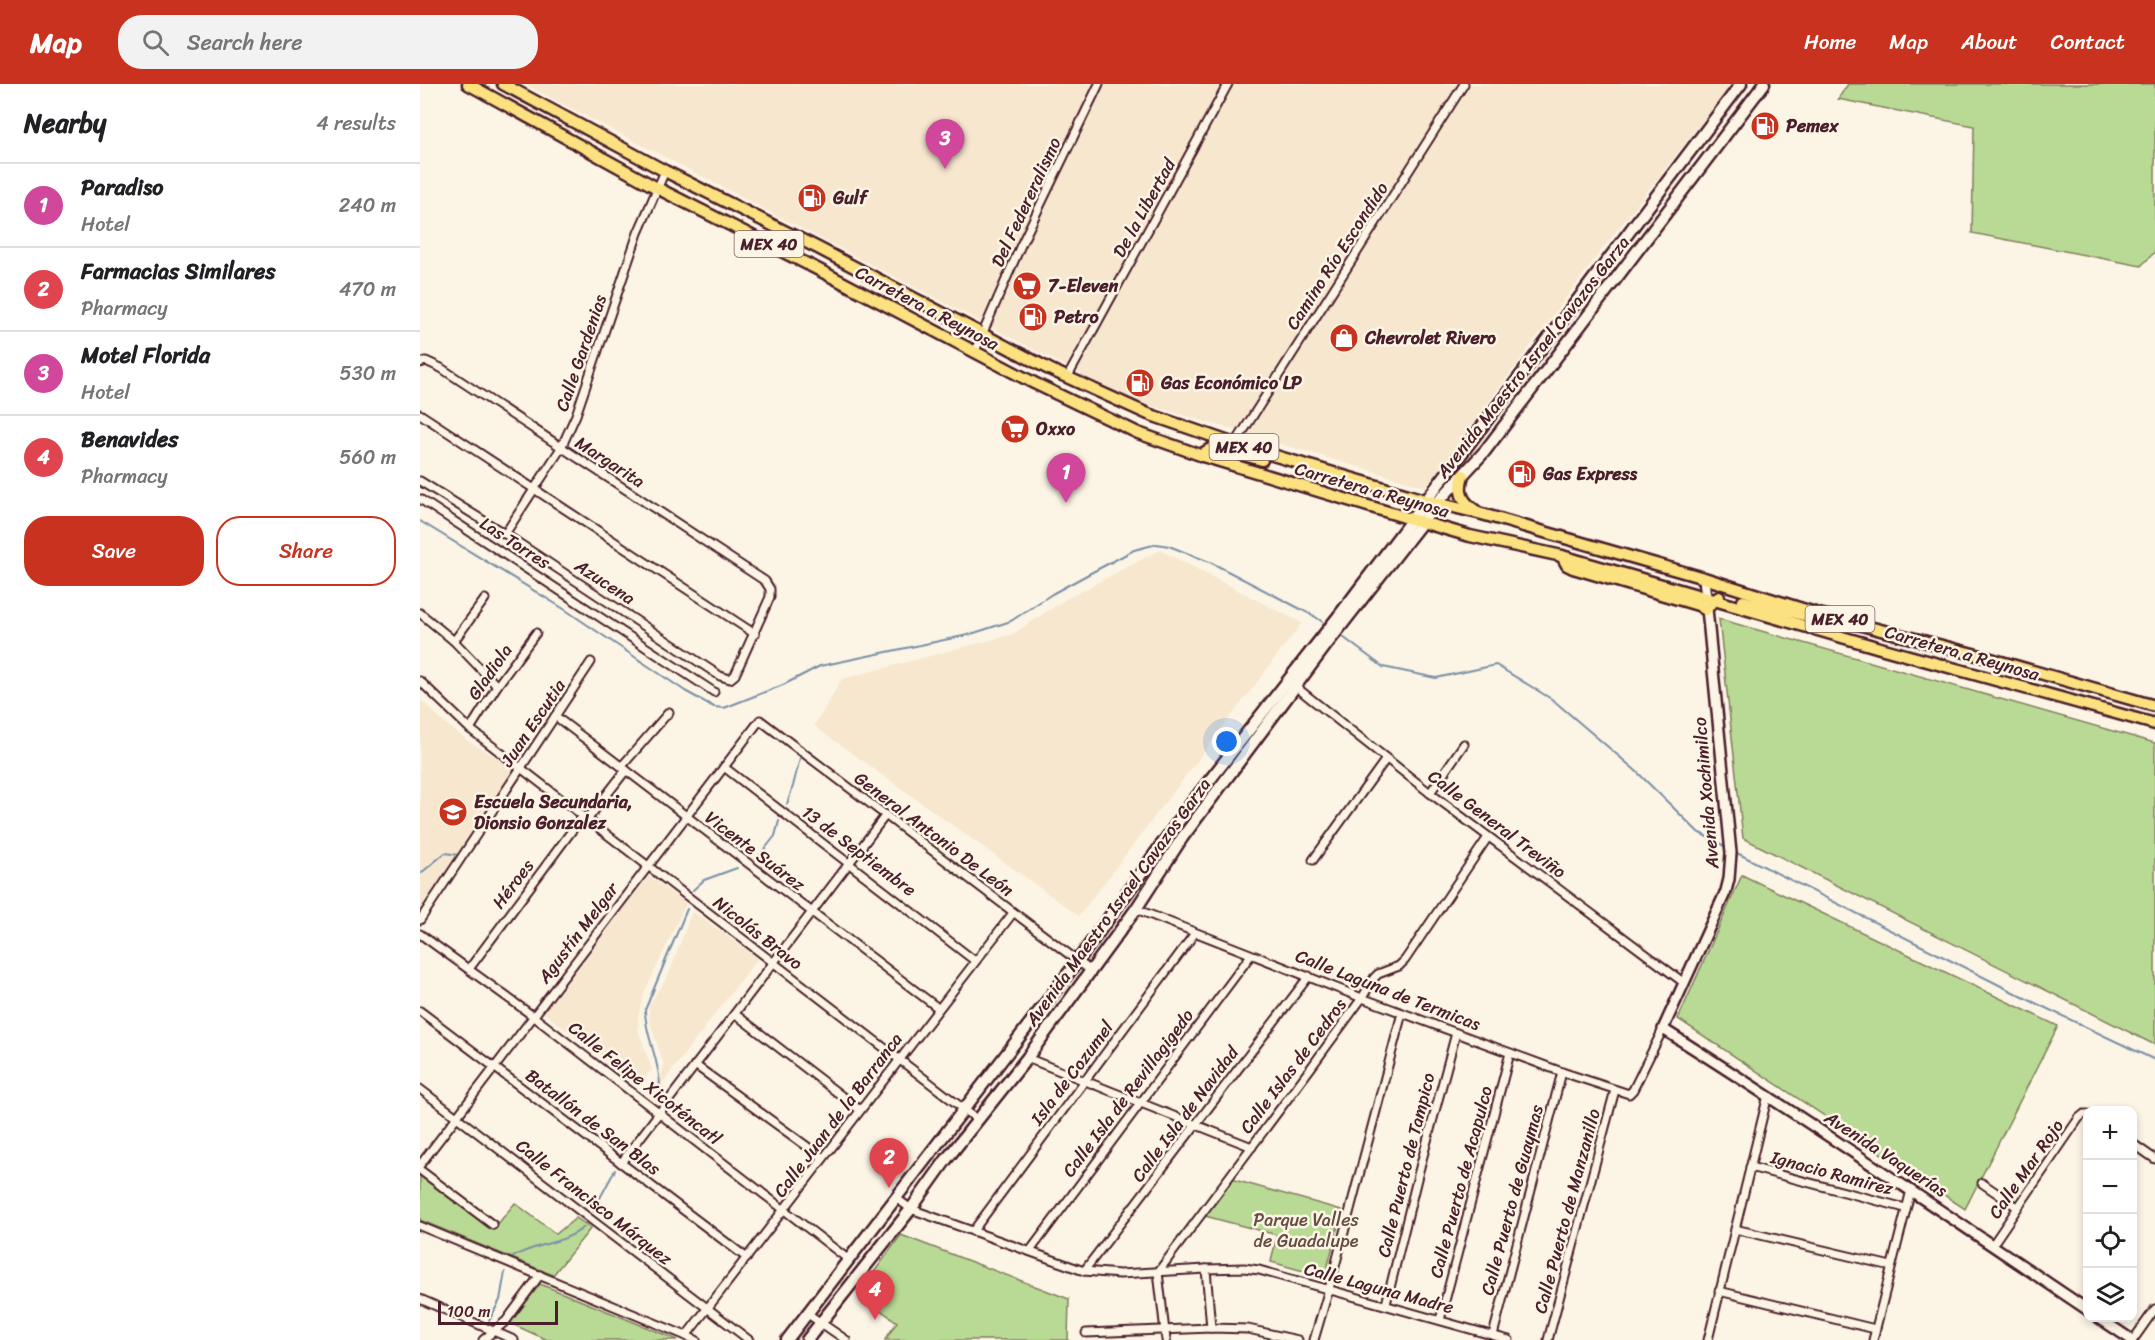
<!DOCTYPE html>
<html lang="en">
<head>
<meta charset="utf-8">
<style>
	:root { --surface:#fff; --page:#f2f2f2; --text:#202124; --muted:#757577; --line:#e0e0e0; --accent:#c8321e }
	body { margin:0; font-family:Sriracha,sans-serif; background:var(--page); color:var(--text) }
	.controls { position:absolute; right:18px; bottom:18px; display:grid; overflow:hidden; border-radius:12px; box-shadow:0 3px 9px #0003 }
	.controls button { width:54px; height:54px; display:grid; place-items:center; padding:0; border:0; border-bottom:2px solid var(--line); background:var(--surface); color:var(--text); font:30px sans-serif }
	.scale { position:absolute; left:18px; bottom:15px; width:120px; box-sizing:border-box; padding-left:6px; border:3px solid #4a1f2b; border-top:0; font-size:16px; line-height:21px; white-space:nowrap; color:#4a1f2b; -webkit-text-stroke:4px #fcf5e5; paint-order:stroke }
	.you { position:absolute; left:807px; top:658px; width:21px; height:21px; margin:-15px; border:4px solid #fff; border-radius:50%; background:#1a73e8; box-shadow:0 0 0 9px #1a73e833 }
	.badge { display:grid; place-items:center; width:39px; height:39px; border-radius:50%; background:var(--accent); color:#fff; font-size:20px; font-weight:700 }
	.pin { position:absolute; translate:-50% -50px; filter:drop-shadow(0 2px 3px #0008) }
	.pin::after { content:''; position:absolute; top:32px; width:21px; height:18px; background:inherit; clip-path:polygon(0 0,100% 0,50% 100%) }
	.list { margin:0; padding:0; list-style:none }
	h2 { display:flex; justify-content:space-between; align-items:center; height:78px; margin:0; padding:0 24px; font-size:26px }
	h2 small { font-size:20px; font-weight:400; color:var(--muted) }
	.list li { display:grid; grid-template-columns:39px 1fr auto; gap:18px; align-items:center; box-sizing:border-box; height:84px; padding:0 24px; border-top:2px solid var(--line) }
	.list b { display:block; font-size:22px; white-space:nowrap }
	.list p { margin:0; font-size:20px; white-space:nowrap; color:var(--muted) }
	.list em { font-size:20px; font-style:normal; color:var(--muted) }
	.actions { display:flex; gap:12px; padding:18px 24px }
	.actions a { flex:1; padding:14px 0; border:2px solid var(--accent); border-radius:24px; text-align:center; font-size:21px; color:var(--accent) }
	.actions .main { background:var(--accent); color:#fff }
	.icon { flex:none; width:33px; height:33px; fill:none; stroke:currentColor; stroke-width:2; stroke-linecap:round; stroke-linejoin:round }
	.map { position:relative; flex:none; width:1735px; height:1256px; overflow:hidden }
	header { display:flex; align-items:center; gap:36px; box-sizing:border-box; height:84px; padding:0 30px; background:var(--accent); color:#fff }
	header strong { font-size:28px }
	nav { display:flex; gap:33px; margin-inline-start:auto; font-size:21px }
	.search { width:420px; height:54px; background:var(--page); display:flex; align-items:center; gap:15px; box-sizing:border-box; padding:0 21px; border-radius:24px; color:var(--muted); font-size:22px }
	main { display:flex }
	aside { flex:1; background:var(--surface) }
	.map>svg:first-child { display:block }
</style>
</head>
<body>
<header>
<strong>Map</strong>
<div class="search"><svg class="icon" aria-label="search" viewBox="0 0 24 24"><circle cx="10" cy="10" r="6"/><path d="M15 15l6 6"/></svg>Search here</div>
<nav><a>Home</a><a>Map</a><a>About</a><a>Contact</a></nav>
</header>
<main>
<aside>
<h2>Nearby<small>4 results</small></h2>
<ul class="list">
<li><span class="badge" style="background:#d1479c">1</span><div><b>Paradiso</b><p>Hotel</p></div><em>240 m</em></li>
<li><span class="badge" style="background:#e0444e">2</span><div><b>Farmacias Similares</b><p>Pharmacy</p></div><em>470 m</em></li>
<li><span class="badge" style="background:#d1479c">3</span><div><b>Motel Florida</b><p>Hotel</p></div><em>530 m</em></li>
<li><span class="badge" style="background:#e0444e">4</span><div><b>Benavides</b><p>Pharmacy</p></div><em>560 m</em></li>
</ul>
<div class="actions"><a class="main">Save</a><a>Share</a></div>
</aside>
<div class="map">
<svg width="1735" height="1256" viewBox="0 0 1735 1256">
	<rect width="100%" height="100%" fill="#fcf5e5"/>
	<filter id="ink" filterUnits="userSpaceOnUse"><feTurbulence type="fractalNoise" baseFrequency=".0167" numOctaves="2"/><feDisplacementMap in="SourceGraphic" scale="12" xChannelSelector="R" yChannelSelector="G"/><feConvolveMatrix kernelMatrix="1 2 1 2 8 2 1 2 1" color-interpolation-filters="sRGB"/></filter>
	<g filter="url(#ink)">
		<!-- built -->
		<g fill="#f7e7cf">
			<polygon points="104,0 1312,0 1180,168 1006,403 709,315"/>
			<polygon points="740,466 882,539 659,832 394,642 422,595 593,550 646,515"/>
			<polygon points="0,617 5,619 20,635 48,657 95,684 0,829"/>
			<polygon points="229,792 266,819 224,910 218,933 218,945 232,986 218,1001 123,928"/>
			<polygon points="272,827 338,874 231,1014 227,1002 232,997 239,999 244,981 229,936 229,921 249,890"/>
		</g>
		<!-- green -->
		<g fill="#b9da94" stroke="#827c60" stroke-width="1.5">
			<polygon points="1428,0 1735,0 1735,168 1721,182 1552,149 1554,42 1418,15"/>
			<polygon points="1299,535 1735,659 1735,961 1323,754"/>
			<polygon points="1322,791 1638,942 1545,1125 1258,935"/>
			<polygon points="0,1091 73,1146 95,1119 136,1150 156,1134 171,1144 133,1191 0,1136"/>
			<polygon points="811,1095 922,1126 905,1193 851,1178 857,1151 785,1132"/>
			<polygon points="481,1151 649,1215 648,1256 465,1256 477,1238 438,1210"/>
			<polygon points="120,1200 258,1256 127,1256 90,1239"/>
		</g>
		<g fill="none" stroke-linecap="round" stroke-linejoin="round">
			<!-- stream -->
			<g stroke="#798fa7" stroke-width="2">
				<polyline points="0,437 144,525 265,607 294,623 304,624 363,601 400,582 548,551 591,537 632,510 665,492 714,466 737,460 749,462 792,479 894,532 907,541"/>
				<polyline points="919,550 963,583 1016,594 1076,581 1133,616 1215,686 1278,748 1308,764"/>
				<polyline points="367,720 373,702 380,674"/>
				<polyline points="1313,767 1609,916 1735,976"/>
				<polyline points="336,776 355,752 359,737"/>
				<polyline points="0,790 25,769 39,771"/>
				<polyline points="273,806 284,796 317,784"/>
				<path d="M240 1004C240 975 225 953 225 926L267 825"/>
				<polyline points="173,1127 195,1086"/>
				<path d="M93 1173C116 1159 144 1160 164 1143"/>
				<polyline points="69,1237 80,1216 85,1188"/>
			</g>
			<!-- minor casing -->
			<g stroke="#4a1f2b" stroke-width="11">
				<g id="minor">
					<polyline points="555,267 601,161 679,0"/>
					<polyline points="0,279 6,277 21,284 345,497 350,505 350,513 315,591 310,595 300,592 85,450 0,397"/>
					<polyline points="647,294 808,0"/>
					<polyline points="0,330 335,550"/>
					<polyline points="815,360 1044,0"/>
					<polyline points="0,415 294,608"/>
					<polyline points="85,450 141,364 156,331 218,149 245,87"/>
					<polyline points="0,529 34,557 77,602"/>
					<polyline points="34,557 65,515"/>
					<polyline points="0,597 50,645 558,1036"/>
					<polyline points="876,603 1010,709 1263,898"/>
					<polyline points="135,632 518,924"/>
					<polyline points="50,645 77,602 116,549"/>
					<polyline points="202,682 249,628"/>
					<polyline points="304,683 555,877"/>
					<polyline points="1010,709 1044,660"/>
					<polyline points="167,736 206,686"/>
					<polyline points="893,776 966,675"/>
					<polyline points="716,825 942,914 1142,988 1206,1009 1209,1010 1213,1006 1243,945"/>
					<polyline points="0,836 171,578"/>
					<polyline points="0,850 113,932 429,1176"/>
					<polyline points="49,885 162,733"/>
					<polyline points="0,927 327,1174"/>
					<polyline points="315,930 440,1026"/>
					<polyline points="607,974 832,1063"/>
					<polyline points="275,981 403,1074"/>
					<polyline points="0,1005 329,1256"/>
					<polyline points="1712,1059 1735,1075"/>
					<polyline points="201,1079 465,732"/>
					<polyline points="0,1081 340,636 671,887"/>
					<polyline points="1330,1083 1485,1124"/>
					<polyline points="0,1086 73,1141"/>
					<polyline points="1562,1099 1597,1123"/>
					<polyline points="476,1114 491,1125 664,1187 700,1190 786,1185 824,1184 839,1186 1089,1256"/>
					<polyline points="0,1142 276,1256"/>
					<polyline points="1315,1145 1471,1182"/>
					<polyline points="553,1147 775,849"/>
					<polyline points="1573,1160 1659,1034 1664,1030 1668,1030"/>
					<polyline points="610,1167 831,871"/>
					<polyline points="786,1185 791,1244"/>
					<polyline points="664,1187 889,892"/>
					<polyline points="1299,1207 1455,1245"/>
					<polyline points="0,1215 94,1256"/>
					<polyline points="966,1220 999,1087 1036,949"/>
					<polyline points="388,1230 426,1256"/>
					<polyline points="1020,1236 1090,969"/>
					<polyline points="666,1249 791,1244 828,1245 878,1256"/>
					<polyline points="1073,1251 1142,988"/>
					<polyline points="266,1252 593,829"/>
					<polyline points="63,1256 86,1237 120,1191"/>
					<polyline points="746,1256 738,1188 890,985 942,914 954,894 958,890 979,882 985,876 1068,753"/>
					<polyline points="894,1256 909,1205 982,929"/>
					<polyline points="1128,1256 1195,1006"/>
					<polyline points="1288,1256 1348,1011"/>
					<polyline points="1453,1256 1491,1106"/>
					<polyline points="1713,1256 1735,1225"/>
				</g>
			</g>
			<!-- tertiary casing -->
			<g stroke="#4a1f2b" stroke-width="14">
				<g id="tertiary">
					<path d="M1284 494 1311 769 1309 795 1306 807 1243 945C1387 1036 1527 1131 1668 1226"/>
					<polyline points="1679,1234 1712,1256"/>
				</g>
			</g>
			<!-- secondary casing -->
			<g stroke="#4a1f2b" stroke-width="15">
				<g id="secondary">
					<polyline points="367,1256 657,878 771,720 921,529 1321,0"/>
					<polyline points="387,1256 491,1125 526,1076 607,974 716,825 762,754 907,560 1017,419 1065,367 1344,0"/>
				</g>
			</g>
			<!-- primary casing -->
			<g stroke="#4a1f2b" stroke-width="15">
				<g id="primary">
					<polyline points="48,0 237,104 399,186 614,299 718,349 783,372 991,435 1050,452 1142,472 1460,564 1735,640"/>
					<polyline points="83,0 245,87 398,164 629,285 728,330 815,360 1005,416 1062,430 1284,494 1395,529 1557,571 1735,622"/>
					<polyline points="783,372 785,368 794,363 842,376"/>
					<path d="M1043 391C1038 408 1041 417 1056 427"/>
					<polyline points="1142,472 1147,481 1153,484 1278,521 1286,526 1292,518 1299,513"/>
					<polyline points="1323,517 1383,531"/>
				</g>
			</g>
			<!-- minor -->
			<use href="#minor" stroke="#fcf5e5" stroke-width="7"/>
			<!-- tertiary -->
			<use href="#tertiary" stroke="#fcf5e5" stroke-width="9"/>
			<!-- secondary -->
			<use href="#secondary" stroke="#fcf5e5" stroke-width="10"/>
			<!-- primary -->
			<use href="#primary" stroke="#fbe180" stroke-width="10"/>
		</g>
	</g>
	<!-- icons -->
	<defs>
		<g id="fuel-disc" transform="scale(1.5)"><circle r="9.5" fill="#c8321e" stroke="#fcf5e5"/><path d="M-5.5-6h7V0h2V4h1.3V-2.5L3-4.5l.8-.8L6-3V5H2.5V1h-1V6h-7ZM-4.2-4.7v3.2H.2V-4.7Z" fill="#fff"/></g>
		<g id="supermarket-disc" transform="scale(1.5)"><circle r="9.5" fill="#c8321e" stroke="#fcf5e5"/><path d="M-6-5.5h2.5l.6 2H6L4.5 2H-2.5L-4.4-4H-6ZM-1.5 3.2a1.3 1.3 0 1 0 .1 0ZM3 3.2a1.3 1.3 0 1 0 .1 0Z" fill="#fff"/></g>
		<g id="shop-disc" transform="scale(1.5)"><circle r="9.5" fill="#c8321e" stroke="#fcf5e5"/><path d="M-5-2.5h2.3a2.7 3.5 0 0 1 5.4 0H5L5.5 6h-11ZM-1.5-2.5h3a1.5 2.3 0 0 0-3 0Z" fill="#fff"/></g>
		<g id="school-disc" transform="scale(1.5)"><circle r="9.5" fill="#c8321e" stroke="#fcf5e5"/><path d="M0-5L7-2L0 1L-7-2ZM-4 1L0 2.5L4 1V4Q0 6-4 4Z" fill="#fff"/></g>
	</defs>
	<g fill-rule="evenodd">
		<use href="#fuel-disc" x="1345" y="42"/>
		<use href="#fuel-disc" x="392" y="114"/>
		<use href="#supermarket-disc" x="607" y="202"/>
		<use href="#fuel-disc" x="613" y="233"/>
		<use href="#shop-disc" x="924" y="254"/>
		<use href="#fuel-disc" x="720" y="299"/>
		<use href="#supermarket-disc" x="595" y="345"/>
		<use href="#fuel-disc" x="1102" y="390"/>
		<use href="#school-disc" x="33" y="728"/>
	</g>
	<g text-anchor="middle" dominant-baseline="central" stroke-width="5" stroke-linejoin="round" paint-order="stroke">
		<!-- shield labels -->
		<g fill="#fcf5e5" stroke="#7f5f63" stroke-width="1.5">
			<rect x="314.5" y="147" width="69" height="26" rx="4.5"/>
			<rect x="789.5" y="350" width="69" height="26" rx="4.5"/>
			<rect x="1385.5" y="522" width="69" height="26" rx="4.5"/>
		</g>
		<g font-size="16" font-weight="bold" fill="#4a1f2b">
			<text x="349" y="160">MEX 40</text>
			<text x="824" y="363">MEX 40</text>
			<text x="1420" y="535">MEX 40</text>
		</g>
		<!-- poi labels -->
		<g font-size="18" font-weight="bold" fill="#4a1f2b" stroke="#fcf5e5" text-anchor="start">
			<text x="1366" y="42">Pemex</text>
			<text x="413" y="114">Gulf</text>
			<text x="628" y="202">7-Eleven</text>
			<text x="634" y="233">Petro</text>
			<text x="945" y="254">Chevrolet Rivero</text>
			<text x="741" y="299">Gas Económico LP</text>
			<text x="616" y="345">Oxxo</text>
			<text x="1123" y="390">Gas Express</text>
			<text x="54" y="718">Escuela Secundaria,<tspan x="54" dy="21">Dionsio Gonzalez</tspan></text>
		</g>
		<!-- street labels -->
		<g font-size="18" fill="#4a1f2b" stroke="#fcf5e5">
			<text transform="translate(606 118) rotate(-65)">Del Federeralismo</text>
			<text transform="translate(724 124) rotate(-61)">De la Libertad</text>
			<text transform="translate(917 172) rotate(-57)">Camino Río Escondido</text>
			<text transform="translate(507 224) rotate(28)">Carretera a Reynosa</text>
			<text transform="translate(161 269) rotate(-71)">Calle Gardenias</text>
			<text transform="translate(1113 273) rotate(-52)">Avenida Maestro Israel Cavazos Garza</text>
			<text transform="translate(190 378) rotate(33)">Margarita</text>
			<text transform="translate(952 406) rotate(16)">Carretera a Reynosa</text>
			<text transform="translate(95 459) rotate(33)">Las Torres</text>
			<text transform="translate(185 498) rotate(33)">Azucena</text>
			<text transform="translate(1542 569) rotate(16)">Carretera a Reynosa</text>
			<text transform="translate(70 588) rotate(-55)">Gladiola</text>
			<text transform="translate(113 639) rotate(-56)">Juan Escutia</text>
			<text transform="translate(1286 709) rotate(-95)">Avenida Xochimilco</text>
			<text transform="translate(1077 740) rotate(37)">Calle General Treviño</text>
			<text transform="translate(514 750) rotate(37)">General Antonio De León</text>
			<text transform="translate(335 767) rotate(37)">Vicente Suárez</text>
			<text transform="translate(439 767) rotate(37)">13 de Septiembre</text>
			<text transform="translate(93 800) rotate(-53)">Héroes</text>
			<text transform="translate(698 818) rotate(-54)">Avenida Maestro Israel Cavazos Garza</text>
			<text transform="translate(158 849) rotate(-53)">Agustín Melgar</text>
			<text transform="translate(338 849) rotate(38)">Nicolás Bravo</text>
			<text transform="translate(968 906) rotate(21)">Calle Laguna de Termicas</text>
			<text transform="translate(873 982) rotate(-53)">Calle Islas de Cedros</text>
			<text transform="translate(652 989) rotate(-53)">Isla de Cozumel</text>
			<text transform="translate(225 999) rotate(38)">Calle Felipe Xicoténcatl</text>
			<text transform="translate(708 1009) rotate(-53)">Calle Isla de Revillagigedo</text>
			<text transform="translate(765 1030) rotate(-53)">Calle Isla de Navidad</text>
			<text transform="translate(418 1031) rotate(-53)">Calle Juan de la Barranca</text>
			<text transform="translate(173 1038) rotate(37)">Batallón de San Blas</text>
			<text transform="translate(1466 1070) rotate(33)">Avenida Vaquerías</text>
			<text transform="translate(986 1081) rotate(-76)">Calle Puerto de Tampico</text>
			<text transform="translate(1606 1085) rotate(-55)">Calle Mar Rojo</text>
			<text transform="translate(1412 1089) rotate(15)">Ignacio Ramirez</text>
			<text transform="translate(1041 1098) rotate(-75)">Calle Puerto de Acapulco</text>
			<text transform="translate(1092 1116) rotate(-75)">Calle Puerto de Guaymas</text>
			<text transform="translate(174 1118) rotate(38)">Calle Francisco Márquez</text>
			<text transform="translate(1147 1127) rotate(-75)">Calle Puerto de Manzanillo</text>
			<text transform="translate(959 1204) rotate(15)">Calle Laguna Madre</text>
		</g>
		<!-- park labels -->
		<g font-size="18" fill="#664e45" stroke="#fcf5e5">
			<text x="886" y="1136">Parque Valles<tspan x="886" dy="21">de Guadalupe</tspan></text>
		</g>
	</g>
</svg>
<div class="controls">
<button>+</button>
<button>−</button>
<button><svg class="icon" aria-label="locate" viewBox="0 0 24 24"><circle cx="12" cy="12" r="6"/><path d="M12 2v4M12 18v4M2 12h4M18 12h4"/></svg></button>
<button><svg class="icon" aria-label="layers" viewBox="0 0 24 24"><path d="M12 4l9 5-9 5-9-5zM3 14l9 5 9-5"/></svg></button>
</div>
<div class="scale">100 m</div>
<div class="you"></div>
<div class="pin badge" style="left:646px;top:419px;background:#d1479c">1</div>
<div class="pin badge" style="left:469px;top:1104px;background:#e0444e">2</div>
<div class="pin badge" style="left:525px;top:85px;background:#d1479c">3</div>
<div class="pin badge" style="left:455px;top:1236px;background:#e0444e">4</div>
</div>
</main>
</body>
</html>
